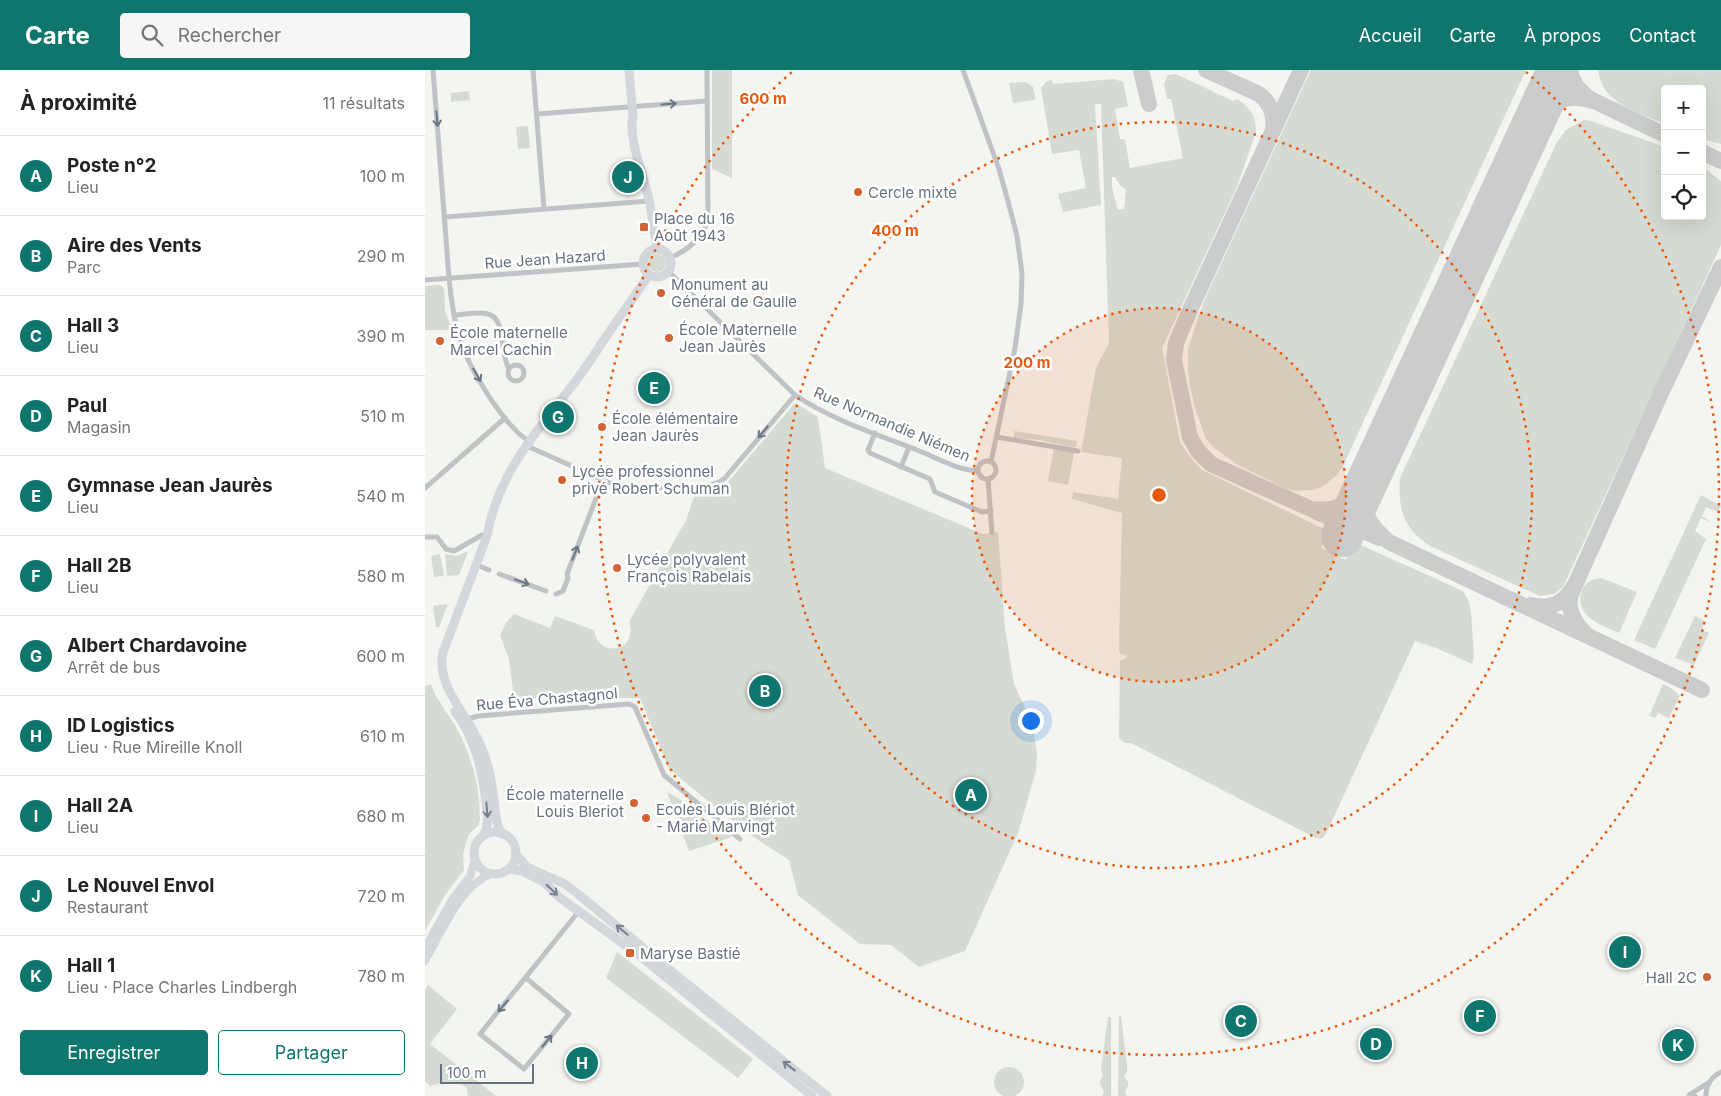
<!DOCTYPE html>
<html lang="fr">
<head>
<meta charset="utf-8">
<style>
	:root { --surface:#fff; --page:#f6f6f6; --text:#222; --muted:#767676; --line:#e0e0e0; --accent:#0f766e }
	body { margin:0; font-family:Inter,sans-serif; background:var(--page); color:var(--text) }
	.controls { position:absolute; right:15px; top:15px; display:grid; overflow:hidden; border-radius:5px; box-shadow:0 5px 20px #0002 }
	.controls button { width:45px; height:45px; display:grid; place-items:center; padding:0; border:0; border-bottom:1px solid var(--line); background:var(--surface); color:var(--text); font:25px sans-serif }
	.scale { position:absolute; left:15px; bottom:12px; width:94px; box-sizing:border-box; padding-left:5px; border:2px solid #66727f; border-top:0; font-size:14px; line-height:18px; white-space:nowrap; color:#66727f; -webkit-text-stroke:4px #fff; paint-order:stroke }
	.you { position:absolute; left:605px; top:650px; width:18px; height:18px; margin:-12px; border:4px solid #fff; border-radius:50%; background:#1a73e8; box-shadow:0 0 0 8px #1a73e833 }
	.badge { display:grid; place-items:center; width:32px; height:32px; border-radius:50%; background:var(--accent); color:#fff; font-size:16px; font-weight:700 }
	.pin { position:absolute; translate:-50% -50%; border:2px solid #fff; box-shadow:0 1px 5px #0006 }
	.list { margin:0; padding:0; list-style:none }
	h2 { display:flex; justify-content:space-between; align-items:center; height:65px; margin:0; padding:0 20px; font-size:21px }
	h2 small { font-size:16px; font-weight:400; color:var(--muted) }
	.list li { display:grid; grid-template-columns:32px 1fr auto; gap:15px; align-items:center; box-sizing:border-box; height:80px; padding:0 20px; border-top:1px solid var(--line) }
	.list b { display:block; font-size:19px; white-space:nowrap }
	.list p { margin:0; font-size:16px; white-space:nowrap; color:var(--muted) }
	.list em { font-size:16px; font-style:normal; color:var(--muted) }
	.actions { display:flex; gap:10px; padding:15px 20px }
	.actions a { flex:1; padding:11px 0; border:1px solid var(--accent); border-radius:5px; text-align:center; font-size:18px; color:var(--accent) }
	.actions .main { background:var(--accent); color:#fff }
	.icon { flex:none; width:28px; height:28px; fill:none; stroke:currentColor; stroke-width:2; stroke-linecap:round; stroke-linejoin:round }
	.map { position:relative; flex:none; width:1296px; height:1026px; overflow:hidden }
	header { display:flex; align-items:center; gap:30px; box-sizing:border-box; height:70px; padding:0 25px; background:var(--accent); color:#fff }
	header strong { font-size:24px }
	nav { display:flex; gap:28px; margin-inline-start:auto; font-size:18px }
	.search { width:350px; height:45px; background:var(--page); display:flex; align-items:center; gap:12px; box-sizing:border-box; padding:0 18px; border-radius:5px; color:var(--muted); font-size:19px }
	main { display:flex }
	aside { flex:1; background:var(--surface) }
	.map>svg:first-child { display:block }
</style>
</head>
<body>
<header>
<strong>Carte</strong>
<div class="search"><svg class="icon" aria-label="search" viewBox="0 0 24 24"><circle cx="10" cy="10" r="6"/><path d="M15 15l6 6"/></svg>Rechercher</div>
<nav><a>Accueil</a><a>Carte</a><a>À propos</a><a>Contact</a></nav>
</header>
<main>
<aside>
<h2>À proximité<small>11 résultats</small></h2>
<ul class="list">
<li><span class="badge">A</span><div><b>Poste n°2</b><p>Lieu</p></div><em>100 m</em></li>
<li><span class="badge">B</span><div><b>Aire des Vents</b><p>Parc</p></div><em>290 m</em></li>
<li><span class="badge">C</span><div><b>Hall 3</b><p>Lieu</p></div><em>390 m</em></li>
<li><span class="badge">D</span><div><b>Paul</b><p>Magasin</p></div><em>510 m</em></li>
<li><span class="badge">E</span><div><b>Gymnase Jean Jaurès</b><p>Lieu</p></div><em>540 m</em></li>
<li><span class="badge">F</span><div><b>Hall 2B</b><p>Lieu</p></div><em>580 m</em></li>
<li><span class="badge">G</span><div><b>Albert Chardavoine</b><p>Arrêt de bus</p></div><em>600 m</em></li>
<li><span class="badge">H</span><div><b>ID Logistics</b><p>Lieu · Rue Mireille Knoll</p></div><em>610 m</em></li>
<li><span class="badge">I</span><div><b>Hall 2A</b><p>Lieu</p></div><em>680 m</em></li>
<li><span class="badge">J</span><div><b>Le Nouvel Envol</b><p>Restaurant</p></div><em>720 m</em></li>
<li><span class="badge">K</span><div><b>Hall 1</b><p>Lieu · Place Charles Lindbergh</p></div><em>780 m</em></li>
</ul>
<div class="actions"><a class="main">Enregistrer</a><a>Partager</a></div>
</aside>
<div class="map">
<svg width="1296" height="1026" viewBox="0 0 1296 1026">
	<rect width="100%" height="100%" fill="#f4f4f1"/>
	<!-- green -->
	<g fill="#d5dbd2" fill-rule="evenodd">
		<polygon points="287,0 307,0 307,108 287,99"/>
		<polygon points="886,0 1101,0 917,398 912,405 897,417 888,420 869,421 860,418 813,395 788,377 781,369 771,341 765,317 763,300 763,279 778,233"/>
		<path d="M1173 0H1296V74L1277 69V19H1240V54C1213 42 1177 34 1173 0Z"/>
		<path d="M751 4 808 31 812 29C826 38 831 46 831 63L811 119 737 278 755 372 766 388 777 400 905 462 896 478 921 490 929 472 1038 521 1044 532 1046 542 1049 586 1047 594 1011 578 990 571 900 766 896 769 891 768 706 673H700L694 668 695 591 701 588 702 585 696 584 694 580 697 443 647 429 648 422 693 429 697 388 656 382 671 298 684 273 676 34H670L676 135 638 142 633 124 661 118 654 80 627 84 616 18 622 11 627 10 628 14 689 9 698 12 703 36 690 39 695 69H700L705 98 758 88 746 29H742L739 14 743 5ZM687 107H690L694 114 701 120 699 139 693 140 687 117Z"/>
		<polygon points="601,12 608,17 610,26 609,30 588,33 584,13"/>
		<polygon points="44,21 45,30 26,32 26,23"/>
		<path d="M1159 50 1166 51 1240 77V146H1277V96L1296 111V175L1138 517 1129 524 1115 526 1005 476C978 458 973 440 975 408L1132 72 1141 60Z"/>
		<polygon points="103,56 105,78 93,79 91,57"/>
		<circle cx="232" cy="193" r="9"/>
		<polygon points="15,215 19,218 20,240 27,260 0,260 0,216"/>
		<path d="M370 333 393 347 400 398 558 464 573 462 580 558 589 614 607 653 612 683 611 701 593 763 540 881 494 897 466 875 435 874 373 825 364 790 321 762 244 699 215 628H89L84 589 75 565 81 553 89 544 125 558 130 546 169 560C173 590 214 581 204 552L261 450 271 422 294 418 302 413Z"/>
		<polygon points="589,361 652,371 651,377 647,377 614,370 589,368"/>
		<polygon points="629,378 649,382 643,415 623,411"/>
		<polygon points="1276,425 1296,436 1293,442 1281,437 1277,446 1288,453 1276,448 1270,461 1281,469 1230,579 1209,570"/>
		<polygon points="41,482 43,482 34,505 22,506 20,484 32,486"/>
		<polygon points="15,484 19,505 18,506 9,507 6,486"/>
		<path d="M1176 508 1212 522 1194 563C1176 555 1148 546 1157 520 1161 512 1167 509 1176 508Z"/>
		<polygon points="23,534 14,557 11,557 8,536"/>
		<polygon points="1270,546 1280,551 1276,560 1284,563 1269,595 1250,588"/>
		<path d="M6 614C11 630 23 643 31 657 47 686 55 718 55 750L53 756 44 764 41 772 38 785 39 800 20 825 0 861V616Z"/>
		<polygon points="1238,614 1246,618 1255,626 1244,648 1233,643 1230,648 1224,646"/>
		<polygon points="242,722 256,730 285,753 289,751 307,767 264,781"/>
		<polygon points="192,882 328,989 313,1008 181,908"/>
		<path d="M3 915 32 939 5 974 71 1026H43L42 1018C30 1009 19 1012 5 1016L0 1011V921Z"/>
		<polygon points="694,946 696,946 702,995 702,1002 699,1007 703,1011 703,1016 700,1021 701,1026 693,1026"/>
		<path d="M683 947H686V1026H677L679 1021C675 1015 673 1012 678 1006L676 999Z"/>
		<circle cx="584" cy="1012" r="15"/>
	</g>
	<g fill="none" stroke-linecap="round" stroke-linejoin="round">
		<!-- taxiway -->
		<g stroke="#caccce" stroke-width="16">
			<polyline points="716,0 724,34"/>
			<path d="M781 0 834 24C846 33 850 45 848 59"/>
			<path d="M876 0 764 242 751 273 749 290 765 367 773 381 786 394 886 439C918 442 927 433 944 407"/>
			<polyline points="1144,0 1151,16 1163,28 1240,65"/>
			<path d="M1105 60C1120 35 1138 21 1168 31"/>
			<polyline points="1277,82 1296,91"/>
			<path d="M942 414C934 441 944 455 964 472L1277 620"/>
			<polyline points="892,442 955,468"/>
			<path d="M1149 517C1148 521 1145 525 1145 529 1143 541 1151 555 1159 562"/>
			<path d="M1106 535C1127 540 1139 533 1150 515L1236 323 1296 197"/>
		</g>
		<!-- runway -->
		<polyline stroke="#caccce" stroke-width="42" points="917,466 1133,0"/>
		<!-- minor -->
		<g stroke="#c0c3c6" stroke-width="5">
			<path d="M8 0 24 208C26 229 29 250 35 270 45 300 78 355 105 372"/>
			<polyline points="108,0 119,139"/>
			<polyline points="538,0 574,99 584,135 592,166 597,203 596,234 590,278 566,392"/>
			<polyline points="112,44 282,31"/>
			<polyline points="20,147 224,131"/>
			<path d="M245 188C263 180 278 168 283 149L282 0"/>
			<path d="M244 202 370 325C407 350 451 364 492 380 512 388 532 400 553 401"/>
			<polyline points="0,210 218,194"/>
			<path d="M29 245C63 242 75 237 78 276 79 285 80 291 84 299"/>
			<circle cx="91" cy="303" r="8"/>
			<polyline points="450,363 443,380 445,383 505,409 510,422 557,442 566,441"/>
			<polyline points="572,367 653,381"/>
			<path d="M102 376 185 413C208 418 282 424 300 408L370 325"/>
			<circle cx="562" cy="400" r="9"/>
			<polyline points="476,397 484,377"/>
			<polyline points="563,409 567,463"/>
			<polyline points="0,418 80,348"/>
			<polyline points="0,467 12,467 21,479 29,481 57,465"/>
			<polyline points="52,495 64,500"/>
			<polyline points="74,504 121,521"/>
			<polyline points="131,524 138,521 143,508 142,504 178,410"/>
			<polyline points="42,649 53,646 204,634 210,637 239,705 315,769"/>
			<polyline points="101,908 144,944 99,999 55,964 154,841"/>
			<polyline points="1270,1026 1264,1025 1283,1013"/>
			<path d="M1281 1026C1281 1015 1286 1007 1296 1002"/>
		</g>
		<!-- secondary -->
		<g stroke="#d3d7db" stroke-width="8">
			<polyline points="0,878 27,830 45,806 50,790"/>
			<path d="M0 891C16 864 35 815 66 804"/>
		</g>
		<!-- primary -->
		<g stroke="#d3d7db" stroke-width="9">
			<path d="M204 0 208 46C203 67 217 101 222 122 227 140 229 160 232 179"/>
			<circle cx="232" cy="193" r="14"/>
			<path d="M30 641C50 668 57 699 61 732 62 744 65 755 58 766"/>
			<circle cx="70" cy="783" r="21"/>
			<path d="M77 764C69 751 71 738 68 724 66 706 62 688 54 672 41 642 11 617 18 582L62 466C73 403 112 361 150 312 160 299 169 285 178 271 193 249 209 227 224 205"/>
			<polyline points="91,784 102,797 140,814 153,824 251,905 402,1026"/>
			<polyline points="84,799 97,801 119,812 134,827 210,882 387,1026"/>
		</g>
	</g>
	<!-- one-way arrows -->
	<defs><path id="oneway-shaft" d="M-6 0H5M1.5-3L5.5 0L1.5 3" fill="none" stroke-width="1.6" stroke-linecap="round" stroke-linejoin="round" transform="scale(1.25)"/></defs>
	<g stroke="#6a7683">
		<use href="#oneway-shaft" transform="translate(244 34) rotate(-4)"/>
		<use href="#oneway-shaft" transform="translate(12 49) rotate(85)"/>
		<use href="#oneway-shaft" transform="translate(52 305) rotate(60)"/>
		<use href="#oneway-shaft" transform="translate(338 362) rotate(130)"/>
		<use href="#oneway-shaft" transform="translate(150 483) rotate(-69)"/>
		<use href="#oneway-shaft" transform="translate(97 512) rotate(20)"/>
		<use href="#oneway-shaft" transform="translate(78 936) rotate(130)"/>
		<use href="#oneway-shaft" transform="translate(122 971) rotate(-51)"/>
	</g>
	<g stroke="#76818d">
		<use href="#oneway-shaft" transform="translate(62 740) rotate(85)"/>
		<use href="#oneway-shaft" transform="translate(127 820) rotate(44)"/>
		<use href="#oneway-shaft" transform="translate(197 860) rotate(-140)"/>
		<use href="#oneway-shaft" transform="translate(364 996) rotate(-142)"/>
	</g>
	<!-- distance rings -->
	<circle cx="734" cy="425" r="187" fill="#e8590c" fill-opacity=".12"/>
	<g fill="none" stroke="#e8590c" stroke-width="2.5" stroke-dasharray="2.5 5">
		<circle cx="734" cy="425" r="187"/>
		<circle cx="734" cy="425" r="373"/>
		<path d="M1101 2A560 560 0 1 1 367 2"/>
	</g>
	<!-- markers -->
	<g fill="#d36232" stroke="#fff" stroke-width="2">
		<circle cx="433" cy="122" r="5"/>
		<rect x="214" y="152" width="10" height="10" rx="2.5"/>
		<circle cx="236" cy="223" r="5"/>
		<circle cx="244" cy="268" r="5"/>
		<circle cx="15" cy="271" r="5"/>
		<circle cx="177" cy="357" r="5"/>
		<circle cx="137" cy="410" r="5"/>
		<circle cx="192" cy="498" r="5"/>
		<circle cx="209" cy="733" r="5"/>
		<circle cx="221" cy="748" r="5"/>
		<rect x="200" y="878" width="10" height="10" rx="2.5"/>
		<circle cx="1282" cy="907" r="5"/>
	</g>
	<g text-anchor="middle" dominant-baseline="central" stroke-width="5" stroke-linejoin="round" paint-order="stroke">
		<!-- poi labels -->
		<g font-size="15" fill="#66727f" stroke="#fff" text-anchor="start">
			<text x="443" y="122">Cercle mixte</text>
			<text x="229" y="148">Place du 16<tspan x="229" dy="17">Août 1943</tspan></text>
			<text x="246" y="214">Monument au<tspan x="246" dy="17">Général de Gaulle</tspan></text>
			<text x="254" y="259">École Maternelle<tspan x="254" dy="17">Jean Jaurès</tspan></text>
			<text x="25" y="262">École maternelle<tspan x="25" dy="17">Marcel Cachin</tspan></text>
			<text x="187" y="348">École élémentaire<tspan x="187" dy="17">Jean Jaurès</tspan></text>
			<text x="147" y="401">Lycée professionnel<tspan x="147" dy="17">privé Robert Schuman</tspan></text>
			<text x="202" y="489">Lycée polyvalent<tspan x="202" dy="17">François Rabelais</tspan></text>
			<text x="199" y="724" text-anchor="end">École maternelle<tspan x="199" dy="17">Louis Bleriot</tspan></text>
			<text x="231" y="739">Ecoles Louis Blériot<tspan x="231" dy="17">- Marie Marvingt</tspan></text>
			<text x="215" y="883">Maryse Bastié</text>
			<text x="1272" y="907" text-anchor="end">Hall 2C</text>
		</g>
		<!-- street labels -->
		<g font-size="15" fill="#66727f" stroke="#fff">
			<text transform="translate(120 189) rotate(-4)">Rue Jean Hazard</text>
			<text transform="translate(467 354) rotate(23)">Rue Normandie Niémen</text>
			<text transform="translate(122 629) rotate(-5)">Rue Éva Chastagnol</text>
		</g>
	</g>
	<circle cx="734" cy="425" r="8" fill="#e8590c" stroke="#fff" stroke-width="2.5"/>
	<g font-size="15" text-anchor="middle" font-weight="bold" fill="#e8590c" stroke="#fff" stroke-width="5" stroke-linejoin="round" paint-order="stroke">
		<text x="338" y="34">600 m</text>
		<text x="470" y="166">400 m</text>
		<text x="602" y="298">200 m</text>
	</g>
</svg>
<div class="controls">
<button>+</button>
<button>−</button>
<button><svg class="icon" aria-label="locate" viewBox="0 0 24 24"><circle cx="12" cy="12" r="6"/><path d="M12 2v4M12 18v4M2 12h4M18 12h4"/></svg></button>
</div>
<div class="scale">100 m</div>
<div class="you"></div>
<div class="pin badge" style="left:546px;top:725px">A</div>
<div class="pin badge" style="left:340px;top:621px">B</div>
<div class="pin badge" style="left:816px;top:951px">C</div>
<div class="pin badge" style="left:951px;top:974px">D</div>
<div class="pin badge" style="left:229px;top:318px">E</div>
<div class="pin badge" style="left:1055px;top:946px">F</div>
<div class="pin badge" style="left:133px;top:347px">G</div>
<div class="pin badge" style="left:157px;top:993px">H</div>
<div class="pin badge" style="left:1200px;top:882px">I</div>
<div class="pin badge" style="left:203px;top:107px">J</div>
<div class="pin badge" style="left:1253px;top:975px">K</div>
</div>
</main>
</body>
</html>
